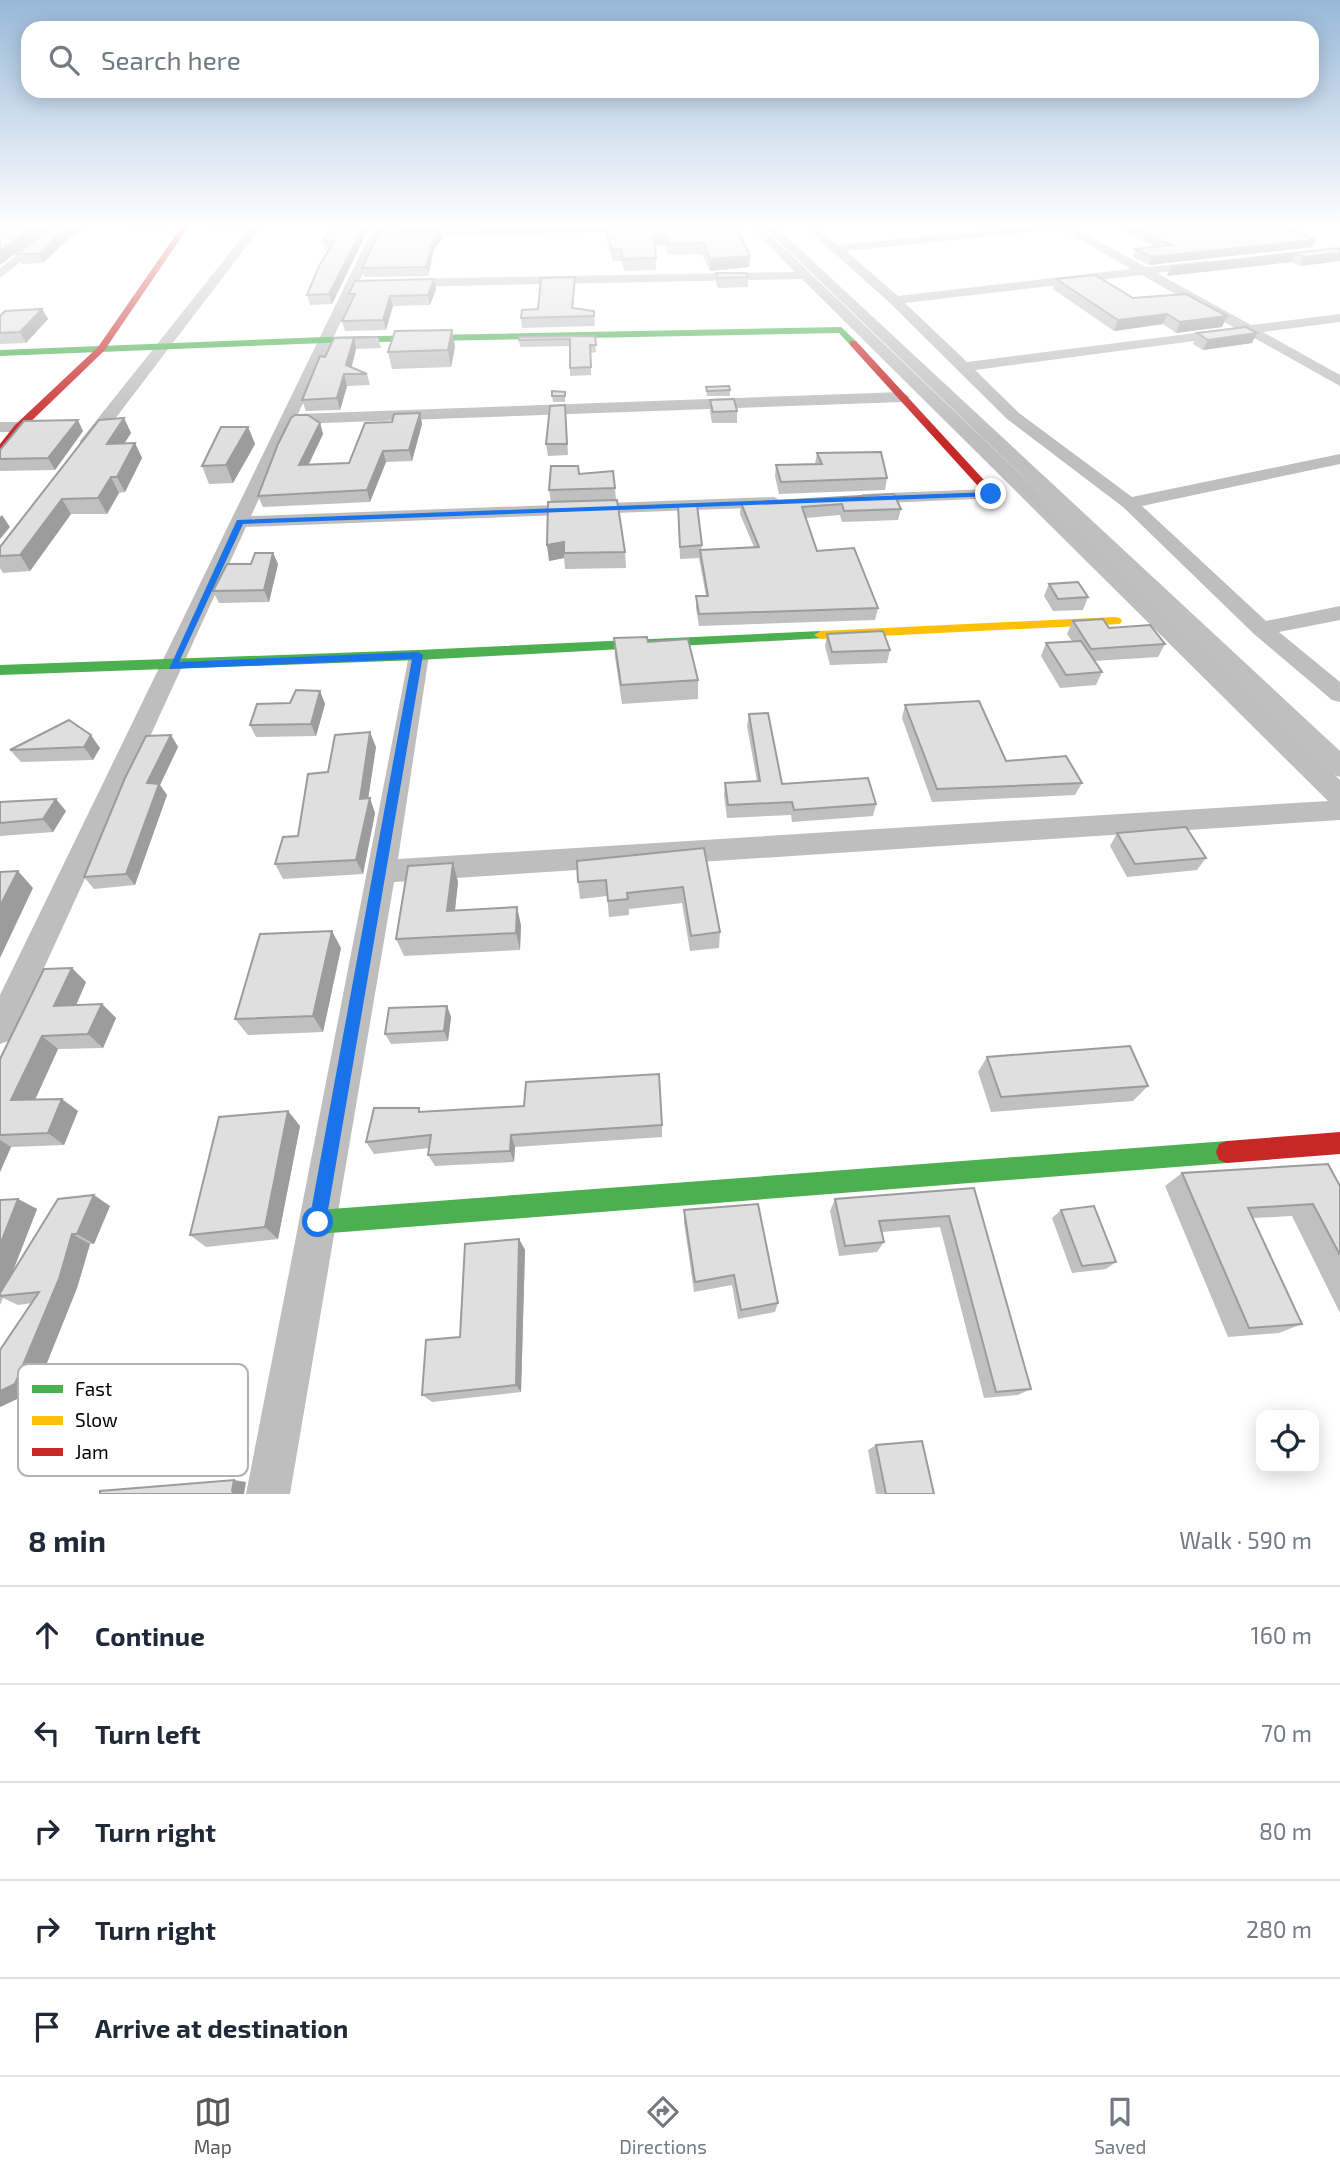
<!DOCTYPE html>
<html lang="en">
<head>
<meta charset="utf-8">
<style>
	:root { --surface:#fff; --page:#f2f2f3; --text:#1f2937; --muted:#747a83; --line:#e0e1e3; --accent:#595959 }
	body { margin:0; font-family:"Exo 2",sans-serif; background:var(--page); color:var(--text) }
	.controls { position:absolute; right:21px; bottom:21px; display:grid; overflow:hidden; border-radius:14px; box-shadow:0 4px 18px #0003 }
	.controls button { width:63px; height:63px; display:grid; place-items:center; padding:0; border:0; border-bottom:2px solid var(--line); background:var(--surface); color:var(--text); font:35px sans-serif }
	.stop { position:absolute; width:21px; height:21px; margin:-16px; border:5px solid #1a73e8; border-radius:50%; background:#fff }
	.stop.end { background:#1a73e8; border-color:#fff; box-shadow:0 2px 7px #0008 }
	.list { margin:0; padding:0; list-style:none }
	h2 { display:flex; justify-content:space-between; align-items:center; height:91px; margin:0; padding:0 28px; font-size:30px }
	h2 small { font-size:23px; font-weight:400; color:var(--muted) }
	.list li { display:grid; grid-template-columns:46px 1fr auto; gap:21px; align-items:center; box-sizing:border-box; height:98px; padding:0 28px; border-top:2px solid var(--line) }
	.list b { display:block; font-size:26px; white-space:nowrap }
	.list em { font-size:23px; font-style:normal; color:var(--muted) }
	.icon { flex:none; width:38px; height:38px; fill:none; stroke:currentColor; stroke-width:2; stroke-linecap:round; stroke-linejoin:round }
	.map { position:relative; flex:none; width:1340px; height:1494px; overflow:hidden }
	.search { position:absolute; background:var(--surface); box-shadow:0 4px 18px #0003; left:21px; right:21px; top:21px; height:77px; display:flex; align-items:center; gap:18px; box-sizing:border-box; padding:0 24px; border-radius:21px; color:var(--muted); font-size:26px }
	.sheet { height:581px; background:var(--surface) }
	nav { display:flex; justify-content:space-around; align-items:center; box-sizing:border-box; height:98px; border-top:2px solid var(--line); background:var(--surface); font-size:19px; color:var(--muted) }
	nav a { display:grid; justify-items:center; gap:4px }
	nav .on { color:var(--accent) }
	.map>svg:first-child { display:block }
</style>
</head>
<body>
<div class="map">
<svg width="1340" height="1494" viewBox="0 0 1340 1494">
	<rect width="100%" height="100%" fill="#fff"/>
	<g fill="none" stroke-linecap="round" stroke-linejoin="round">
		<!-- canal -->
		<polygon fill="#bfbfbf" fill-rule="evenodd" points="763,226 775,226 1340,751 1340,777 1331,774"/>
		<!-- street -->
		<g fill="#bebebe" fill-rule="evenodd">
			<polygon points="55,226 67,226 0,278 0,268"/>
			<polygon points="251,226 262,226 92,449 80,449 80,441"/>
			<polygon points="374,226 385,226 298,414 902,392 910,397 902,402 294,424 251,516 774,497 783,502 774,507 246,527 11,1040 0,1044 0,995"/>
			<polygon points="639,226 643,227 643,231 409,237 403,234 409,231"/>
			<polygon points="749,226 761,226 1340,780 1340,820 394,882 290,1494 246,1494 410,650 426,650 429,655 398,859 1328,801 802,279 401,287 395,283 401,279 795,272"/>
			<path d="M804 226H815L838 245 1031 226H1071L1146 267 1208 261 1210 264 1204 268 1157 273 1251 325 1340 314V322L1263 332 1340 375V386L1247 334 975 370 1019 413 1132 497 1340 454V464L1142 506 1266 621 1340 606V620L1279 632 1340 682V702L1332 700 1254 634 1123 507 1007 419 890 303ZM1061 229 1131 269 898 296 846 251ZM1142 275 1235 328 967 362 905 303Z"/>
			<polygon points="0,422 19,422 27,427 19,432 0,432"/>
			<polygon points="991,489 997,490 1000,494 997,498 863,504 854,499 863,494"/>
		</g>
		<!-- fast -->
		<g fill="#4caf50" fill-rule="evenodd">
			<polygon points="841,327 856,341 856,345 850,345 839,333 325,343 0,356 0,350 325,337"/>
			<polygon points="821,631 828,635 826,638 418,660 0,675 0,665 418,650"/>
			<polygon points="1227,1141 1235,1144 1238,1152 1235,1160 1227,1163 318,1234 310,1230 306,1222 310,1214 318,1210"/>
		</g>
		<!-- slow -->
		<polygon fill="#ffc107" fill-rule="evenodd" points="1115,617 1120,618 1122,621 1120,624 821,639 814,635 821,631"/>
		<!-- jam -->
		<g fill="#c62828" fill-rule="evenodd">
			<polygon points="182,226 189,226 104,351 23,429 4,453 0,454 0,444 15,425 98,347"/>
			<polygon points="850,341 856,341 995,492 995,496 987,496 850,345"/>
			<polygon points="1340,1132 1340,1154 1227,1163 1219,1160 1216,1152 1219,1144 1227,1141"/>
		</g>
	</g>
	<!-- wall -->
	<g fill="#c0c0c0">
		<polygon points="54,226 88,226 65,242 43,263 22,264 17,254"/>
		<polygon points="130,226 166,226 161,231 133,231"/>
		<polygon points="208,226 248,226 245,230 210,231"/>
		<polygon points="331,226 370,226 332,304 310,305 307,295 328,250 325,250 323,241"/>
		<polygon points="385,226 450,226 449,228 386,228"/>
		<polygon points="515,226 560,226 515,227"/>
		<polygon points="604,226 736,226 750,256 749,267 710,271 702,254 668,255 665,244 655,246 656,270 624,271 622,261 613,261 605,235"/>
		<polygon points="1114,226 1282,226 1312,247 1149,265 1133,257 1135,249 1155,247"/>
		<polygon points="441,231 442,239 434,249 428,276 364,277 362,268"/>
		<polygon points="1337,248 1340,249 1340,261 1300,266 1291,262 1167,276 1171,267"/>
		<polygon points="716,273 748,277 748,287 718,288 716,283"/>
		<polygon points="434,279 436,289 430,305 393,306 386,330 345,331 342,321 351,302 349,294"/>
		<polygon points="1056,279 1133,298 1222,327 1176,333 1163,324 1114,331 1053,289"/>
		<polygon points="575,286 573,309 594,311 595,326 522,328 521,318 538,309"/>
		<polygon points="42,309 48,319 26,343 0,344 0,316"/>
		<polygon points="1197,333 1252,343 1203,350 1193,344"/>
		<polygon points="595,336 596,352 591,353 591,375 570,376 570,346 520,347 519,340"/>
		<polygon points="378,337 381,348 356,349 351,368 367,374 370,385 347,386 340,410 306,411 302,400 334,338"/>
		<polygon points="455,346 451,367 392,369 388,352"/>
		<polygon points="706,387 730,390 730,396 707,396"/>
		<polygon points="565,392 565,402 553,402 552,396"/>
		<polygon points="710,400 737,411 737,423 712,423 710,412"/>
		<polygon points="420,413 422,424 412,461 386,462 370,502 263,507 258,496 320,423 323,434 309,464 349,463 392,422"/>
		<polygon points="566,417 568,455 548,456 546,444"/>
		<polygon points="124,418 131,433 124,444 135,443 142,458 125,492 119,493 107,514 71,514 30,571 3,573 0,568 0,547"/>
		<polygon points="248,427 255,444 233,483 209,484 202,466"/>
		<polygon points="83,431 55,470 0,471 0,450"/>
		<polygon points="817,453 887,478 885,490 779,494 775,476 776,465 815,464"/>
		<polygon points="579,474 615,488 616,500 625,552 626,568 565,569 564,558 549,561 551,502 549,490"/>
		<polygon points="894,494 901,509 898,520 842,522 840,515 806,518 817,551 878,608 875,620 699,626 696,608 696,596 706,596 699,558 680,559 678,505 702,545 701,550 754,547 740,514 741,503"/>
		<polygon points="273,553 278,564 269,602 219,603 213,591 251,564"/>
		<polygon points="1049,584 1088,597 1083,610 1053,611 1044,596"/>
		<polygon points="1073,621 1109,628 1165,644 1158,657 1094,661 1102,672 1096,685 1060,688 1041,656 1046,643 1072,641 1067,634"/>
		<polygon points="827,634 890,650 887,663 830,665 825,646"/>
		<polygon points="614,638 648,642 698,680 698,699 622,704 615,657"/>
		<polygon points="320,691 325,704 316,736 256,737 250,725 290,703"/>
		<polygon points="905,705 1006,761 1082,783 1075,795 932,802 902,718"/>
		<polygon points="749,714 782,784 876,804 873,816 792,822 791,815 727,818 724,795 725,783 757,781 747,726"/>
		<polygon points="69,720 100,748 93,760 21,762 10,750"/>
		<polygon points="171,735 178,747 160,785 167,795 135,885 94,889 84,877"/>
		<polygon points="376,747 368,798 375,813 363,874 283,879 275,864 298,836 328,772"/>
		<polygon points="0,802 66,811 53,832 0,836"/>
		<polygon points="1117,833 1206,858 1197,870 1127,877 1110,846"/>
		<polygon points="704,848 720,932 719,948 690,951 682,903 629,909 629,915 609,917 607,896 580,899 578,882"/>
		<polygon points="453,863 458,882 455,910 521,925 520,950 404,956 396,939"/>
		<polygon points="341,948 323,1032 248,1035 235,1019"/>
		<polygon points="86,982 76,1005 102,1004 116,1018 103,1048 58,1049 35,1100 78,1111 64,1145 11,1147 0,1172 0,1059"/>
		<polygon points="447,1006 451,1017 448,1041 391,1044 385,1034"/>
		<polygon points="987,1057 1148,1086 1133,1101 991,1112 978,1072"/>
		<polygon points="419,1108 420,1112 662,1125 662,1137 515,1147 514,1162 435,1166 428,1155 429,1148 374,1154 366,1142"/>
		<polygon points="288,1111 300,1126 278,1239 206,1247 190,1235"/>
		<polygon points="1182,1173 1340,1186 1340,1313 1292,1216 1253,1218 1302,1324 1279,1333 1228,1337 1165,1186"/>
		<polygon points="974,1188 1031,1389 1018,1395 984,1398 940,1227 882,1232 884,1242 877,1252 839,1256 830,1211 835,1199"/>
		<polygon points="18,1199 37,1209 12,1274 110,1206 94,1244 90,1244 77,1288 36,1390 0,1407 0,1350 32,1303 18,1305 3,1298 0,1305 0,1200"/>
		<polygon points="684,1210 778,1303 775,1312 738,1319 732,1285 694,1292 684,1222"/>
		<polygon points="1061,1210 1116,1262 1106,1269 1072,1273 1052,1218"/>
		<polygon points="519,1239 525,1250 521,1392 432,1402 422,1395 460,1337"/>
		<polygon points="876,1445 934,1494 876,1494 868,1450"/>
	</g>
	<!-- shaded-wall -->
	<g fill="#9c9c9c">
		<polygon points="35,226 52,226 0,265 0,251"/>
		<polygon points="71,226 88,226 65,242 43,263 39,254 61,232"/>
		<polygon points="159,226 166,226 161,231"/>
		<polygon points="364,226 370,226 332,304 329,294"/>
		<polygon points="441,231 442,239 434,249 428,276 426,267 433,240"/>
		<polygon points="665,233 665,244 655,246 654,235"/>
		<polygon points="1316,240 1312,247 1149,265 1151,257"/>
		<polygon points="1295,253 1291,262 1167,276 1171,267"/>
		<polygon points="1340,253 1340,261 1300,266 1304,257"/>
		<polygon points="750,256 749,267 710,271 710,259"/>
		<polygon points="575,277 575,286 572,318 572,308"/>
		<polygon points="434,279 436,289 430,305 428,295"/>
		<polygon points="390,296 393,306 386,330 383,320"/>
		<polygon points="42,309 48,319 26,343 20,332"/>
		<polygon points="1167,314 1163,324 1114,331 1118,320"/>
		<polygon points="1227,316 1222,327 1176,333 1180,322"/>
		<polygon points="452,330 455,346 451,367 448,350"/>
		<polygon points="1257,333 1252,343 1203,350 1208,340"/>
		<polygon points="354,338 356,349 350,374 346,365"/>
		<polygon points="344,374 347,386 340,410 337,398"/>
		<polygon points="420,413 422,424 412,461 409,450"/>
		<polygon points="124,418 131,433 114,459 107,444"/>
		<polygon points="78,420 83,431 55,470 48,458"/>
		<polygon points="320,423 323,434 303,476 299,465"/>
		<polygon points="248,427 255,444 233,483 226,465"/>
		<polygon points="135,443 142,458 125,492 117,477"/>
		<polygon points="383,451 386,462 370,502 367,490"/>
		<polygon points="111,477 119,493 107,514 98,498"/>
		<polygon points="62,499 71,514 30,571 20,555"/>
		<polygon points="2,515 10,527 0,539 0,517"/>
		<polygon points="564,542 564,558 549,561 547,545"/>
		<polygon points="273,553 278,564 269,602 264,590"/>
		<polygon points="320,691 325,704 316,736 311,724"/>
		<polygon points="370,732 376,747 366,813 360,799"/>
		<polygon points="91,735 100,748 93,760 84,747"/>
		<polygon points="171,735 178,747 160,785 167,795 135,885 126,874 147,783"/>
		<polygon points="370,798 375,813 363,874 356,860"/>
		<polygon points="56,799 66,811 53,832 43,819"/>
		<polygon points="453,863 458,882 453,928 447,911"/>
		<polygon points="18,871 33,888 0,958 0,906"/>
		<polygon points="517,907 521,925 520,950 516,933"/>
		<polygon points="332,931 341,948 323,1032 313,1016"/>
		<polygon points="72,968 86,982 70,1019 54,1006"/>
		<polygon points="102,1004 116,1018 103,1048 88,1034"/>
		<polygon points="447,1006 451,1017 448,1041 444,1031"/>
		<polygon points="42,1036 58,1049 29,1113 11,1100"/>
		<polygon points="62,1099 78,1111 64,1145 48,1133"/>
		<polygon points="288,1111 300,1126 278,1239 265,1227"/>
		<polygon points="511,1135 515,1147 514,1162 510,1151"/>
		<polygon points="0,1140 11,1147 0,1172"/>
		<polygon points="94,1195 110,1206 94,1244 77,1234"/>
		<polygon points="18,1199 37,1209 3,1296 0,1296 0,1245"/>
		<polygon points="72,1234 90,1244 77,1288 36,1390 0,1407 0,1391"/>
		<polygon points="519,1239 525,1250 521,1392 516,1385"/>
		<polygon points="234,1480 246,1482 244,1494 235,1494 232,1491"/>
	</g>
	<!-- building -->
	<g fill="#dfdfdf" stroke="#9c9c9c" stroke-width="2">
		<polygon points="0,226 35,226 0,251"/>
		<polygon points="54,226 71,226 61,232 39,254 17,254"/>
		<polygon points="331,226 364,226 329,294 307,295 319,266 334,241 323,241"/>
		<polygon points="605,226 736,226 750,256 710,259 703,243 668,244 665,233 654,235 656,258 623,259 621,249 612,250"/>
		<polygon points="1131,226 1282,226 1316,240 1151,257 1135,249 1170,245"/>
		<polygon points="441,231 433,240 426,267 362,268 379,232"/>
		<polygon points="1337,248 1340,249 1340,253 1304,257 1295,253 1171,267"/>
		<polygon points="716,273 746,273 748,277 718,278"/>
		<polygon points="1095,275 1133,298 1186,294 1227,316 1180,322 1167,314 1118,320 1056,279"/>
		<polygon points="575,277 572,308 594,311 594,316 521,318 522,310 538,309 541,278"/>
		<polygon points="434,279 428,295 390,296 383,320 342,321 355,294 349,294 355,281"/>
		<polygon points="42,309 20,332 0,333 0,316 5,311"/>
		<polygon points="1246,327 1257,333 1208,340 1197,333"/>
		<polygon points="452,330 448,350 388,352 395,331"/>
		<polygon points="595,336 596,345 590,345 591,367 570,368 570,339 519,340 519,337"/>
		<polygon points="378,337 354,338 346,365 367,374 344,374 337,398 302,400 320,356 325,357 334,338"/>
		<polygon points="729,386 730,390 707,391 706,387"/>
		<polygon points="552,391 565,392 565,396 552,396"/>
		<polygon points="734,399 737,411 713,412 710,400"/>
		<polygon points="565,405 567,444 546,444 550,406"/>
		<polygon points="420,413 409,450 383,451 367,490 258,496 278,444 291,418 295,415 308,415 320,423 299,465 349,463 365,423 392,422 394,414"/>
		<polygon points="124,418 107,444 135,443 117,477 111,477 98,498 62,499 20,555 0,556 0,547 99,420"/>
		<polygon points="78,420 48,458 0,459 0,450 24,421"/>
		<polygon points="221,427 248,427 226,465 202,466"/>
		<polygon points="881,452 887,478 781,482 776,465 822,464 817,453"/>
		<polygon points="551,466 578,466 579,474 613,471 615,488 549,490"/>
		<polygon points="894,494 901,509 844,511 842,504 802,507 817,551 854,548 878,608 699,614 696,596 708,596 700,550 759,547 741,503"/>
		<polygon points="617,500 625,552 564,553 564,542 547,545 548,502"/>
		<polygon points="678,505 697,505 702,545 680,547"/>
		<polygon points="255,553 273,553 264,590 213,591 227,564 251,564"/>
		<polygon points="1078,582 1088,597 1058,599 1049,584"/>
		<polygon points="1103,619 1109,628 1150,625 1165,644 1091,649 1073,621"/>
		<polygon points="883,631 890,650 832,652 827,634"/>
		<polygon points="647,637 648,642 688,639 698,680 621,685 614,638"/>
		<polygon points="1081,641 1102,672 1066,675 1046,643"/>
		<polygon points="296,690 320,691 311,724 250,725 257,704 290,703"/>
		<polygon points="979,701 1006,761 1066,756 1082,783 937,789 905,705"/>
		<polygon points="768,713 782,784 868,778 876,804 794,810 792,802 728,805 725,783 760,781 749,714"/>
		<polygon points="69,720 91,735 84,747 10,750"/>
		<polygon points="370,732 360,799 370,798 356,860 275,864 283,837 298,836 308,774 328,772 335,735"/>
		<polygon points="171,735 147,783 159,784 126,874 84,877 125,778 146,736"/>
		<polygon points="56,799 43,819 0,823 0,802"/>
		<polygon points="1186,827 1206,858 1135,864 1117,833"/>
		<polygon points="704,848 720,932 691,936 683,887 627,893 628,899 608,901 606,880 578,882 577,861"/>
		<polygon points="453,863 447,911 517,907 516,933 396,939 408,866"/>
		<polygon points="18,871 0,906 0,872"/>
		<polygon points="332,931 313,1016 235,1019 260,934"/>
		<polygon points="72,968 54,1006 102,1004 88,1034 42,1036 11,1100 62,1099 48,1133 0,1135 0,1059 44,969"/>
		<polygon points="447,1006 444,1031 385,1034 389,1008"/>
		<polygon points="1130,1046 1148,1086 1001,1097 987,1057"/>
		<polygon points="659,1074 662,1125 511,1135 510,1151 428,1155 431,1135 366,1142 374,1108 419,1108 419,1112 524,1106 526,1082"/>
		<polygon points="288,1111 265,1227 190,1235 219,1117"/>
		<polygon points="1328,1164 1340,1186 1340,1255 1313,1204 1248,1208 1302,1324 1249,1328 1182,1173"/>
		<polygon points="974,1188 1031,1389 996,1392 949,1216 879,1221 884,1242 845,1246 835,1199"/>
		<polygon points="94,1195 77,1234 72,1234 59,1279 15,1384 0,1391 0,1350 39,1292 0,1296 0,1293 58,1199"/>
		<polygon points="18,1199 0,1245 0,1200"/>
		<polygon points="758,1204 778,1303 741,1310 734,1275 695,1282 684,1210"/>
		<polygon points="1094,1206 1116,1262 1082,1266 1061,1210"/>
		<polygon points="519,1239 516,1385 422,1395 426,1340 460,1337 465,1244"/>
		<polygon points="922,1441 934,1494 886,1494 876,1445"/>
		<polygon points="234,1480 232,1491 235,1494 100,1494 100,1491"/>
	</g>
	<!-- sky -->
	<linearGradient id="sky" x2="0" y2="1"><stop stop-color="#97b8d8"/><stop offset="0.52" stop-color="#fff"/><stop offset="1" stop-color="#fff" stop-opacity="0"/></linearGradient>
	<rect width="1340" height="435" fill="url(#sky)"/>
	<!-- route -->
	<polygon fill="#1a73e8" points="991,492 994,496 243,524 179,662 418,652 423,655 326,1222 324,1228 318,1231 312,1228 309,1222 412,659 169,669 237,520"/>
	<!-- legend -->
	<rect x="18" y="1364" width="230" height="112" rx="10" fill="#fff" stroke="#b2b2b2" stroke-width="2"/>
	<rect x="32" y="1385" width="31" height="8" fill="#4caf50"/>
	<rect x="32" y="1416" width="31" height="9" fill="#ffc107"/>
	<rect x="32" y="1448" width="31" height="8" fill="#c62828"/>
	<g font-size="19" fill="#000">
		<text x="75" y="1396">Fast</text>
		<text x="75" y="1427">Slow</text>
		<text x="75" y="1459">Jam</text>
	</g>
</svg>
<div class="controls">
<button><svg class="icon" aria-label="locate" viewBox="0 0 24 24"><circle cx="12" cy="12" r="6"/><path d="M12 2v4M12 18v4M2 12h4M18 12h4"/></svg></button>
</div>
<div class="stop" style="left:318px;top:1222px"></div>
<div class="stop end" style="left:991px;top:494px"></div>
<div class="search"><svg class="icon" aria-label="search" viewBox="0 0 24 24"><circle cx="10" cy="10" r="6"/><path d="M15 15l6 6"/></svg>Search here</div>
</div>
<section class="sheet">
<h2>8 min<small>Walk · 590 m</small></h2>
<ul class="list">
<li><svg class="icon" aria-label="ahead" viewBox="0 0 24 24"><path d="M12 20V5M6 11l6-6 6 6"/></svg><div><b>Continue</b></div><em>160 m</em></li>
<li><svg class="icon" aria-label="left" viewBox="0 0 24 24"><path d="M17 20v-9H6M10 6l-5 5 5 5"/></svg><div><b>Turn left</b></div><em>70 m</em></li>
<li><svg class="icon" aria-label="right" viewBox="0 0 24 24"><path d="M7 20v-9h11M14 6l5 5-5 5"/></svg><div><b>Turn right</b></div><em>80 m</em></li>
<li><svg class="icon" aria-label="right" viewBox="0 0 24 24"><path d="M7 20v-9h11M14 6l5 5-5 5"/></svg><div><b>Turn right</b></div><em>280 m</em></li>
<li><svg class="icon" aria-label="arrive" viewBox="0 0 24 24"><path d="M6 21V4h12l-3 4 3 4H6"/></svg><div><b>Arrive at destination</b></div></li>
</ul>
</section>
<nav>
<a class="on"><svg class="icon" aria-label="map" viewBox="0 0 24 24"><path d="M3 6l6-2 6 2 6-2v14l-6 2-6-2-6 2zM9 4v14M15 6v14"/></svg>Map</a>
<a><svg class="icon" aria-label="directions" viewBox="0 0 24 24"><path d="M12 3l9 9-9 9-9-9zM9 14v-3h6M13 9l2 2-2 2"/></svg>Directions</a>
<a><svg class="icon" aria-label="saved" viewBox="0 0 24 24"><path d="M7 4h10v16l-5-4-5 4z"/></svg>Saved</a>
</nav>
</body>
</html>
